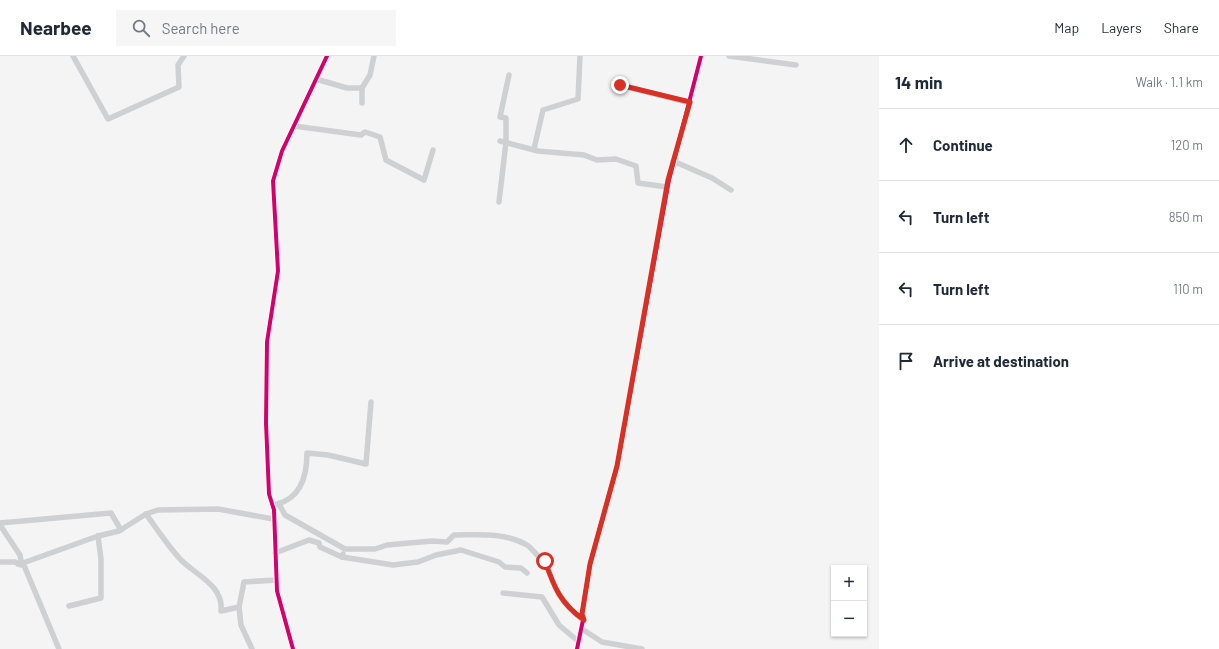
<!DOCTYPE html>
<html lang="en">
<head>
<meta charset="utf-8">
<style>
	:root { --surface:#fff; --page:#f6f6f7; --text:#1f2937; --muted:#747a83; --line:#e0e1e3 }
	body { margin:0; font-family:Barlow,sans-serif; background:var(--page); color:var(--text) }
	.controls { position:absolute; right:12px; bottom:12px; display:grid; overflow:hidden; border-radius:0px; box-shadow:0 1px 3px #0004 }
	.controls button { width:36px; height:36px; display:grid; place-items:center; padding:0; border:0; border-bottom:1px solid var(--line); background:var(--surface); color:var(--text); font:20px sans-serif }
	.stop { position:absolute; width:12px; height:12px; margin:-9px; border:3px solid #d93025; border-radius:50%; background:#fff }
	.stop.end { background:#d93025; border-color:#fff; box-shadow:0 1px 4px #0008 }
	.list { margin:0; padding:0; list-style:none }
	h2 { display:flex; justify-content:space-between; align-items:center; height:52px; margin:0; padding:0 16px; font-size:17px }
	h2 small { font-size:13px; font-weight:400; color:var(--muted) }
	.list li { display:grid; grid-template-columns:26px 1fr auto; gap:12px; align-items:center; box-sizing:border-box; height:72px; padding:0 16px; border-top:1px solid var(--line) }
	.list b { display:block; font-size:15px; white-space:nowrap }
	.list em { font-size:13px; font-style:normal; color:var(--muted) }
	.icon { flex:none; width:22px; height:22px; fill:none; stroke:currentColor; stroke-width:2; stroke-linecap:round; stroke-linejoin:round }
	.map { position:relative; flex:none; width:879px; height:593px; overflow:hidden }
	header { display:flex; align-items:center; gap:24px; box-sizing:border-box; height:56px; padding:0 20px; background:var(--surface); border-bottom:1px solid var(--line) }
	header strong { font-size:19px }
	nav { display:flex; gap:22px; margin-inline-start:auto; font-size:14px }
	.search { width:280px; height:36px; background:var(--page); display:flex; align-items:center; gap:10px; box-sizing:border-box; padding:0 14px; border-radius:0px; color:var(--muted); font-size:15px }
	main { display:flex }
	aside { flex:1; background:var(--surface) }
	.map>svg:first-child { display:block }
</style>
</head>
<body>
<header>
<strong>Nearbee</strong>
<div class="search"><svg class="icon" aria-label="search" viewBox="0 0 24 24"><circle cx="10" cy="10" r="6"/><path d="M15 15l6 6"/></svg>Search here</div>
<nav><a>Map</a><a>Layers</a><a>Share</a></nav>
</header>
<main>
<div class="map">
<svg width="879" height="593" viewBox="0 0 879 593">
	<rect width="100%" height="100%" fill="#f4f4f4"/>
	<g fill="none" stroke-linecap="round" stroke-linejoin="round">
		<!-- minor -->
		<g stroke="#ced0d2" stroke-width="5.5">
			<polyline points="73,0 108,63 179,31 178,9 184,0"/>
			<polyline points="729,0 796,9"/>
			<polyline points="316,23 347,32 362,32"/>
			<polyline points="620,29 690,47"/>
			<polyline points="362,47 362,32 370,19 374,0"/>
			<polyline points="294,70 361,79 365,76 380,81 386,104 424,124 433,94"/>
			<polyline points="500,85 538,95 584,99 597,104 616,103 636,110 638,127 667,131"/>
			<polyline points="534,93 543,54 578,43 580,0"/>
			<polyline points="673,105 712,122 731,134"/>
			<polyline points="499,146 506,86 506,62 500,61 509,19"/>
			<path d="M277 448C301 442 307 419 307 397L328 399 366 408 371 346"/>
			<path d="M279 448 285 459 345 493H375L387 489 432 485 447 486 454 479C478 479 505 476 527 489 534 493 534 499 545 505 554 531 560 547 583 564"/>
			<path d="M146 458C157 473 168 490 181 504 196 519 224 530 221 555L239 551 241 569 252 593"/>
			<polyline points="0,467 111,457 121,474"/>
			<polyline points="0,469 20,499 21,505 18,508"/>
			<polyline points="275,497 309,484 319,487 320,491 342,501 343,498"/>
			<polyline points="342,501 393,509 418,506 436,499 461,494 499,506 505,511 521,512 527,517"/>
			<polyline points="0,506 15,506 21,509 23,507 98,480 119,475 146,458 158,454 218,453 273,463"/>
			<polyline points="23,507 59,593"/>
			<polyline points="503,537 542,541 559,569 579,586"/>
			<polyline points="69,550 101,542 101,503 98,480"/>
			<polyline points="239,551 244,526 276,524"/>
			<polyline points="582,573 602,586 642,593"/>
			<polyline points="293,593 277,535 274,454 269,438 266,367 267,286 278,215 273,125 282,95 327,0"/>
			<polyline points="577,593 583,564 582,558 590,508 617,410 669,124 701,0"/>
		</g>
		<!-- cycleway casing -->
		<g stroke="#fff" stroke-width="6">
			<g id="cycleway">
				<polyline points="293,593 277,535 274,454 269,438 266,367 267,286 278,215 273,125 282,95 327,0"/>
				<polyline points="577,593 583,564 582,558 590,508 617,410 669,124 701,0"/>
			</g>
		</g>
		<!-- cycleway -->
		<use href="#cycleway" stroke="#d6006c" stroke-width="4"/>
	</g>
	<g fill="none" stroke-linecap="round" stroke-linejoin="round">
		<!-- route -->
		<path stroke="#d93025" stroke-width="5" d="M545 505C554 531 560 547 584 564L582 558 590 508 617 410 668 124 690 46 620 29"/>
	</g>
</svg>
<div class="controls">
<button>+</button>
<button>−</button>
</div>
<div class="stop" style="left:545px;top:505px"></div>
<div class="stop end" style="left:620px;top:29px"></div>
</div>
<aside>
<h2>14 min<small>Walk · 1.1 km</small></h2>
<ul class="list">
<li><svg class="icon" aria-label="ahead" viewBox="0 0 24 24"><path d="M12 20V5M6 11l6-6 6 6"/></svg><div><b>Continue</b></div><em>120 m</em></li>
<li><svg class="icon" aria-label="left" viewBox="0 0 24 24"><path d="M17 20v-9H6M10 6l-5 5 5 5"/></svg><div><b>Turn left</b></div><em>850 m</em></li>
<li><svg class="icon" aria-label="left" viewBox="0 0 24 24"><path d="M17 20v-9H6M10 6l-5 5 5 5"/></svg><div><b>Turn left</b></div><em>110 m</em></li>
<li><svg class="icon" aria-label="arrive" viewBox="0 0 24 24"><path d="M6 21V4h12l-3 4 3 4H6"/></svg><div><b>Arrive at destination</b></div></li>
</ul>
</aside>
</main>
</body>
</html>
